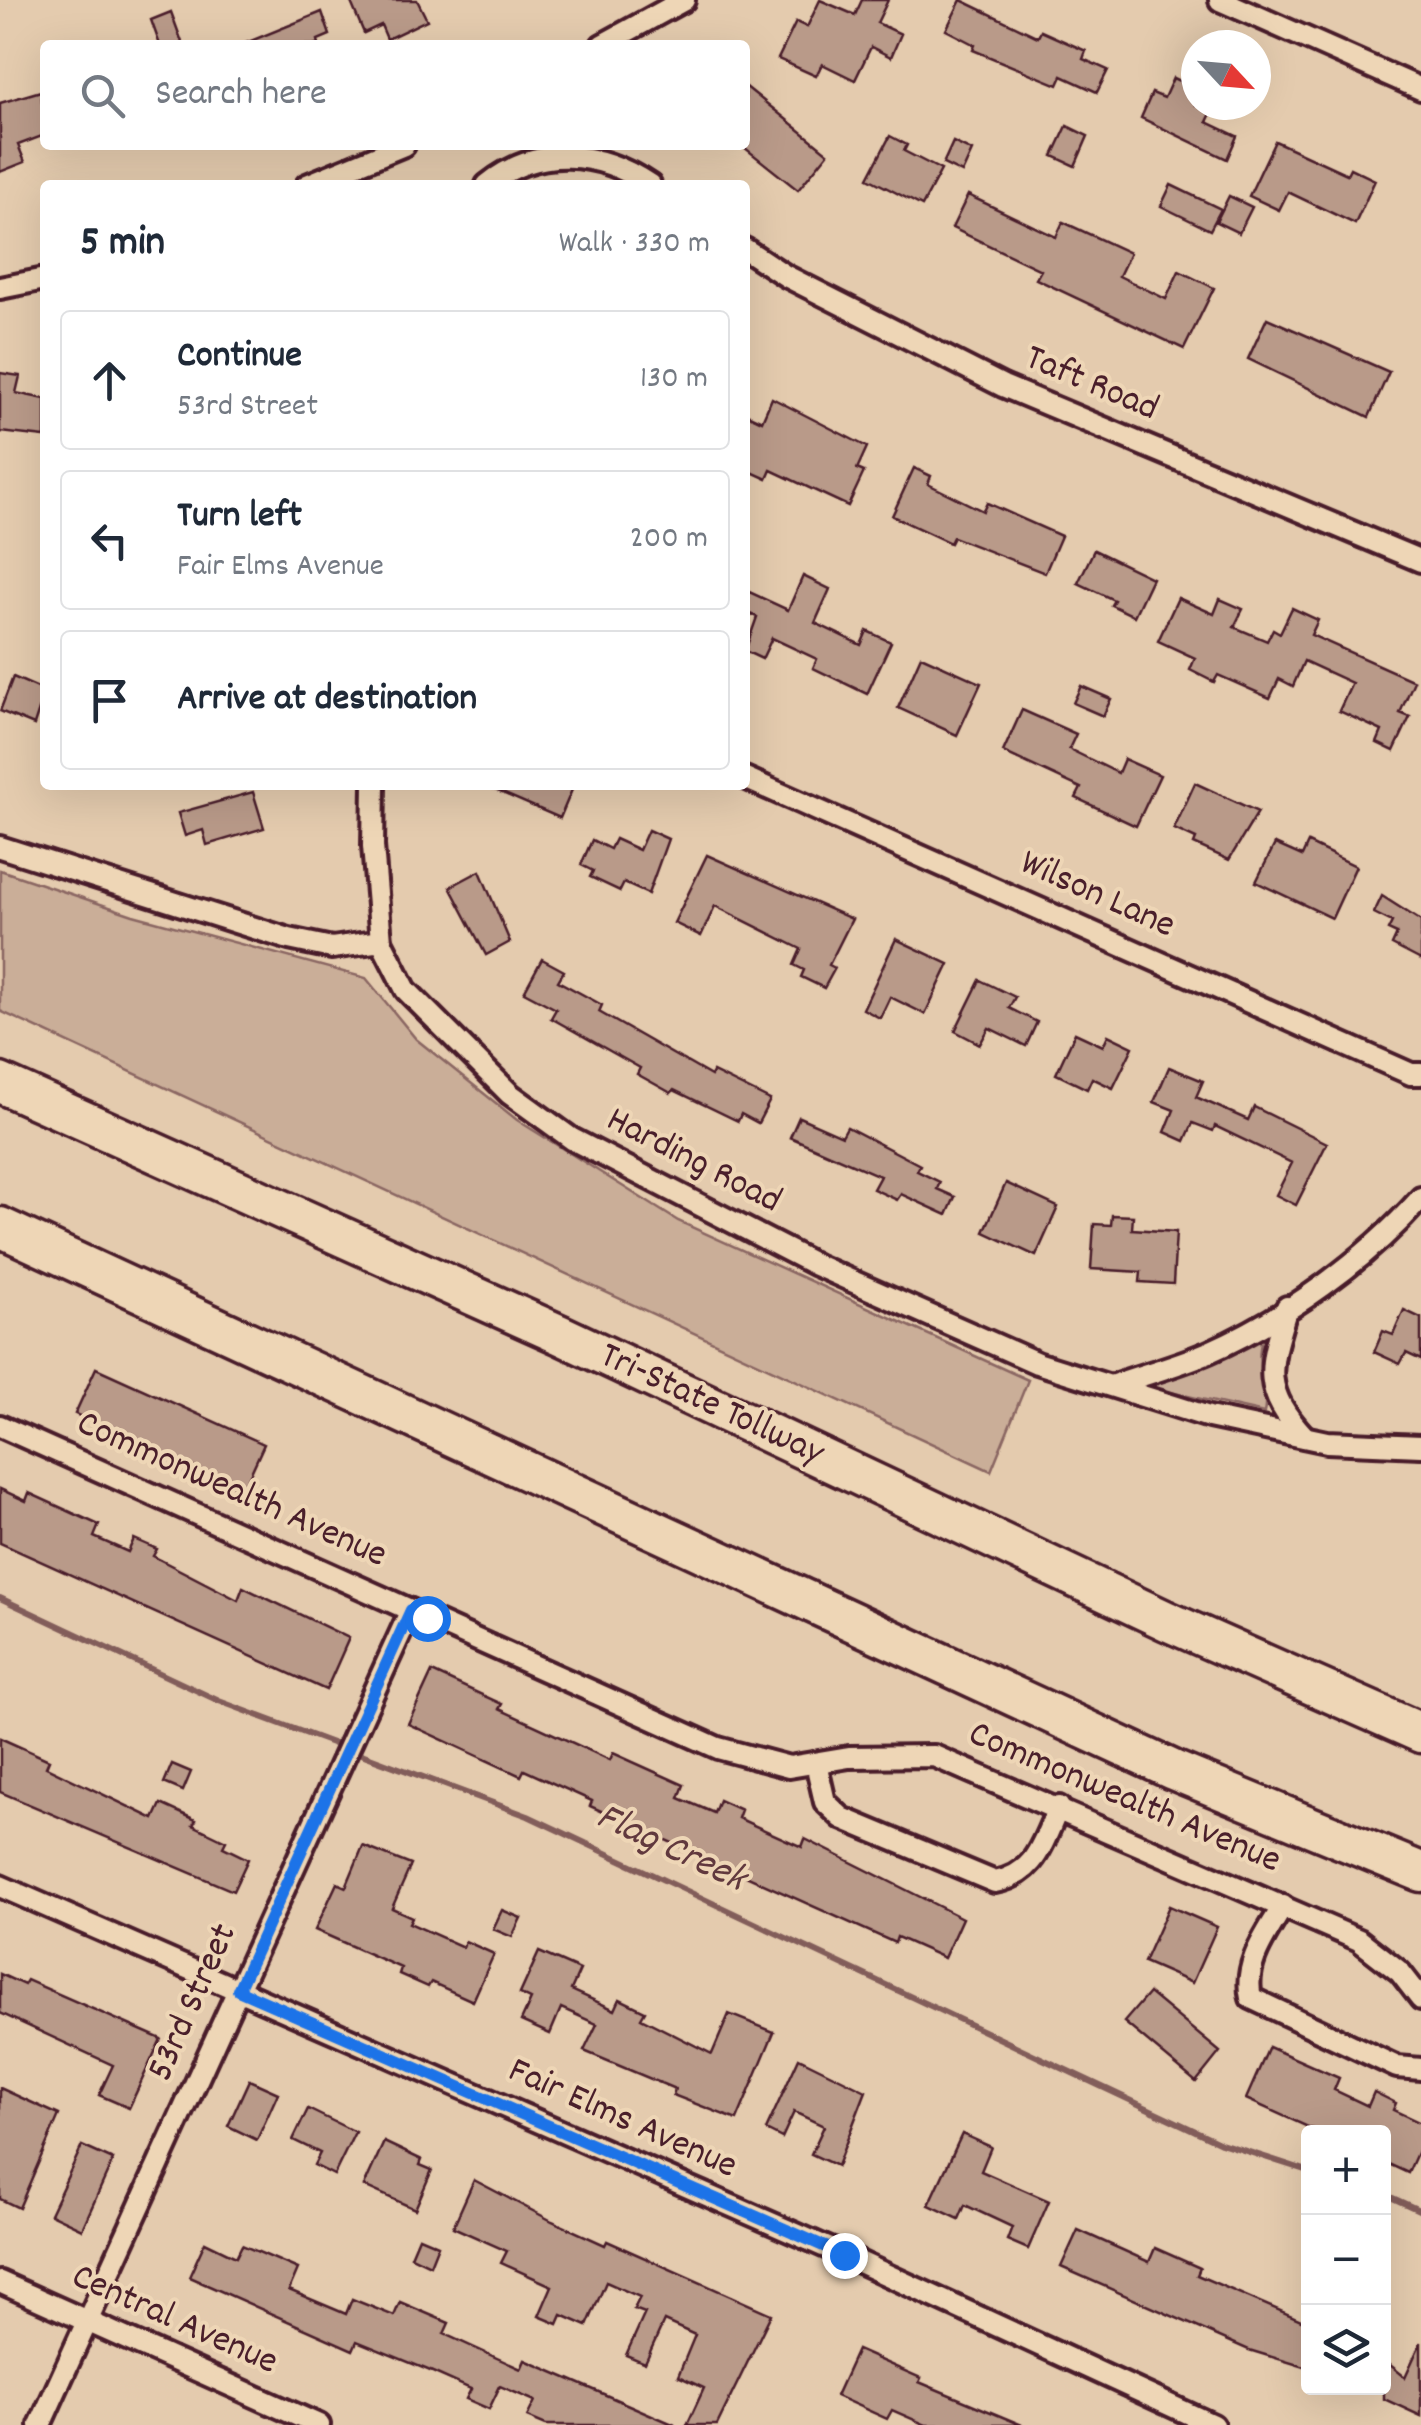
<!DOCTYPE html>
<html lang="en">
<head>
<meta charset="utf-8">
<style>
	:root { --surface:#fff; --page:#f6f6f7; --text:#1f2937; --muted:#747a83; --line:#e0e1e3 }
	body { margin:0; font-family:Dekko,sans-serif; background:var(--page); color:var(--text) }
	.controls { position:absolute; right:30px; bottom:30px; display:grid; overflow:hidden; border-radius:10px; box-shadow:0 10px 40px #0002 }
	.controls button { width:90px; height:90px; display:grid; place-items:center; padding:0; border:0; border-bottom:2px solid var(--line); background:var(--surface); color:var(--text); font:50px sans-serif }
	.compass { position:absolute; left:1181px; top:30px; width:90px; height:90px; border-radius:50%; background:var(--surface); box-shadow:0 10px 40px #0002; rotate:116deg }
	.stop { position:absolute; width:30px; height:30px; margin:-22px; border:8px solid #1a73e8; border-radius:50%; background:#fff }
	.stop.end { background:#1a73e8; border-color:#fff; box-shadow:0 2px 10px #0008 }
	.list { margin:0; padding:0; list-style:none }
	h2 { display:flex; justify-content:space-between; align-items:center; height:130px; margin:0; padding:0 40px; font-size:42px }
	h2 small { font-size:32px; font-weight:400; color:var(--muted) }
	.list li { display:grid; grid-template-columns:65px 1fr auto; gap:30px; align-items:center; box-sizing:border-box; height:140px; margin:0 20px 20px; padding:0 20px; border:2px solid var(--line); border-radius:10px }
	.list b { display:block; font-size:38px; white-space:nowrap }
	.list p { margin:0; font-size:32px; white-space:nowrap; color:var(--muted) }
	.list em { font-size:32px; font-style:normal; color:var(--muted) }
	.icon { flex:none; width:55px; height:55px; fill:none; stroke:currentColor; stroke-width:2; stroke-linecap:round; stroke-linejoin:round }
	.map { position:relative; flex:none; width:1421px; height:2425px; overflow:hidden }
	.search { position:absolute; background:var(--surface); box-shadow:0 10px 40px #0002; left:40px; top:40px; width:710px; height:110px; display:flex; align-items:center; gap:25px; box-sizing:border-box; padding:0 35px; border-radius:10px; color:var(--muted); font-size:38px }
	.panel { position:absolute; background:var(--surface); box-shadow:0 10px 40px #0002; left:40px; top:180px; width:710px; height:610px; border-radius:10px }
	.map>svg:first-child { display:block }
</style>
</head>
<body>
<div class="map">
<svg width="1421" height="2425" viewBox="0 0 1421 2425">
	<rect width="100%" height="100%" fill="#e4cbae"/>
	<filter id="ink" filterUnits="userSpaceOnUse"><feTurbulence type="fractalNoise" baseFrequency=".01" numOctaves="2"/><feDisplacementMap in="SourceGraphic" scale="20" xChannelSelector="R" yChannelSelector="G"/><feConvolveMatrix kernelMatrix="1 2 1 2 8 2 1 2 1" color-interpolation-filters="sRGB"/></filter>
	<g filter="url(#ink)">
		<!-- green -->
		<g fill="#caae98" stroke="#8a6662" stroke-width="2.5">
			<polygon points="0,870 133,915 366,978 416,1039 517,1120 678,1221 1028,1380 991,1471 0,1011"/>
			<path d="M1254 1339 1261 1343C1255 1367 1269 1394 1264 1413L1152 1388 1157 1380 1204 1365Z"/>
		</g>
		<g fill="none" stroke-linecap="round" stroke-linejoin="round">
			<!-- stream -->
			<g stroke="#825d5a" stroke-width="6">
				<polyline points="0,1598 219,1701 528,1816 1221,2143 1308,2171"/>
				<polyline points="1384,2194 1421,2211"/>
			</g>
		</g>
		<!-- building -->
		<g fill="#b99a89" stroke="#4a1f2b" stroke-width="2.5">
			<polygon points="350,0 417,0 427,20 387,39 381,25 364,33"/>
			<polygon points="820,0 855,15 862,0 888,0 877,23 901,34 891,57 871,47 855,80 822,64 816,76 778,59 796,22 807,27"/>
			<polygon points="961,0 1038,37 1041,31 1086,51 1083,59 1108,70 1097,92 1062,76 1058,85 973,50 975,45 946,30"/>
			<polygon points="171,12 183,45 160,45 151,20"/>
			<polygon points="322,12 330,35 318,40 319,45 241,45"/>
			<polygon points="1173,78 1196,89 1196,105 1215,105 1207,122 1237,136 1227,159 1141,118 1152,93 1164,98"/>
			<polygon points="745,86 828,153 798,190 745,148"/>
			<polygon points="41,91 45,135 18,145 25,162 0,172 0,103"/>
			<polygon points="1067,126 1088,136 1075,166 1053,156"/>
			<polygon points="890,136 907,145 904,151 941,170 922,206 868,178"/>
			<polygon points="1275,141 1347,174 1350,168 1375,180 1355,224 1288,192 1279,210 1249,196"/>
			<polygon points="953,142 972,151 962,173 943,164"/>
			<polygon points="1171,185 1221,209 1210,230 1161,206"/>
			<polygon points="968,195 1056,237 1063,222 1130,253 1119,276 1166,299 1179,271 1214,288 1184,349 1036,279 1041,270 952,228"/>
			<polygon points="1229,196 1252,207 1239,233 1216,222"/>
			<polygon points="1267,318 1389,372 1369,417 1248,359"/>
			<polygon points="0,373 20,376 16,393 45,399 45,437 0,432"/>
			<polygon points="772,398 867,447 857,469 864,472 848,506 771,470 767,479 745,469 745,413 762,421"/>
			<polygon points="914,468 931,476 928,484 983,511 987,503 1061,536 1045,573 953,537 950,543 892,516"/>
			<polygon points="1094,550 1152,578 1134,616 1111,605 1114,600 1078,583"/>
			<polygon points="803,576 830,589 815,623 861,645 867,631 891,642 867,694 813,668 817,659 772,638 762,659 745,651 757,617 745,612 745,590 788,610"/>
			<polygon points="1178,598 1214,614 1220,599 1243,609 1234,627 1267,641 1273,629 1280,633 1292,608 1318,620 1311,635 1414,681 1400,713 1410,717 1394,751 1377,743 1382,731 1339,711 1352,683 1304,661 1293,686 1279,679 1270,698 1218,675 1214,682 1190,670 1195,658 1158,641"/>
			<polygon points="921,656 981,683 957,735 898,708"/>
			<polygon points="13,677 45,691 34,725 0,711"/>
			<polygon points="1081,686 1111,699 1103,716 1073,703"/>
			<polygon points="1022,710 1076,734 1069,749 1118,773 1124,759 1160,775 1136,826 1076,798 1081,788 1003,752"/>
			<polygon points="1195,783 1258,812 1229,860 1194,844 1196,839 1174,829"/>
			<polygon points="484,785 574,785 560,818"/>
			<polygon points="253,792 264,828 207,845 203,830 185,836 178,813"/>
			<polygon points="648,830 668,839 648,894 624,883 620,891 590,877 593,871 581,865 592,840 610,849 615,839 639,850"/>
			<polygon points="1308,843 1356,866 1332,918 1256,882 1275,844 1302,856"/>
			<polygon points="707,855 852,919 829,965 835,968 824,988 801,977 804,970 794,965 801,949 715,906 701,936 674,923"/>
			<polygon points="480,871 510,942 486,955 450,887"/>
			<polygon points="1382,896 1421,921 1421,960 1392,945 1397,934 1388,930 1392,922 1374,913"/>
			<polygon points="896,939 949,964 925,1014 890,997 880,1018 863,1009"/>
			<polygon points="542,959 564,971 558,981 602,1005 599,1012 711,1076 713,1072 770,1100 758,1123 741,1114 738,1121 674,1090 671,1093 637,1074 640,1068 551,1018 556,1009 524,992"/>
			<polygon points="980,980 1015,997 1009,1008 1037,1022 1026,1046 989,1028 980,1044 955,1031"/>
			<polygon points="1075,1033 1103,1046 1108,1035 1133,1047 1113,1088 1092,1078 1087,1089 1056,1074"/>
			<polygon points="1169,1067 1203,1081 1196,1097 1248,1120 1254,1107 1327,1143 1296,1205 1276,1195 1292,1163 1215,1126 1213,1131 1193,1123 1185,1141 1165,1132 1174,1110 1154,1102"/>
			<polygon points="799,1117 842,1136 847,1127 920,1165 917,1171 940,1182 937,1189 955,1197 947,1215 901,1194 897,1200 873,1189 880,1176 790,1137"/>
			<polygon points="1006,1183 1058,1207 1036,1256 984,1232"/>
			<polygon points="1112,1215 1133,1216 1132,1229 1176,1232 1173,1284 1140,1282 1141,1272 1091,1269 1094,1224 1111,1225"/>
			<polygon points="1404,1310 1421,1318 1421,1360 1406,1353 1400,1364 1374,1352 1383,1331 1393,1335"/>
			<polygon points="96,1368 264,1444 243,1490 75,1414"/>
			<polygon points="0,1489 26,1501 29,1493 99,1525 94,1537 128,1552 134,1539 157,1549 153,1556 238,1600 243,1587 349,1638 326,1690 0,1543"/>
			<polygon points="432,1672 502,1704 499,1709 610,1760 613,1753 684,1785 679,1798 714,1813 719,1800 741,1810 738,1818 802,1847 805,1839 962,1918 944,1958 897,1937 895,1943 590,1806 592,1801 524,1770 521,1776 408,1724"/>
			<polygon points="0,1738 49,1760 46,1767 154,1819 161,1804 196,1820 193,1825 226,1841 223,1847 248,1859 233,1891 0,1792"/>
			<polygon points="172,1764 191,1772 183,1791 164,1783"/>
			<polygon points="363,1846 411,1865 392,1908 412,1917 409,1923 463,1947 465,1941 494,1954 473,2001 431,1982 428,1987 399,1974 401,1968 315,1930 337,1883 346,1887"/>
			<polygon points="1169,1906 1217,1927 1192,1983 1144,1962"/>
			<polygon points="502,1910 521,1918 512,1937 493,1929"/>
			<polygon points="539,1952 580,1970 571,1990 615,2010 620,1999 645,2011 641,2018 712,2054 729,2014 774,2032 737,2120 673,2095 675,2089 584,2051 597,2024 561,2008 550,2034 521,2021 531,1999 520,1994"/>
			<polygon points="0,1974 24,1985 27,1980 161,2039 129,2108 99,2095 113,2065 0,2013"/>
			<polygon points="1149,1993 1220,2052 1196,2082 1124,2022"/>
			<polygon points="1269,2047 1339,2078 1334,2090 1368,2106 1374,2092 1396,2103 1393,2110 1421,2123 1421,2144 1408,2173 1384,2162 1384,2132 1319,2132 1246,2099"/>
			<polygon points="799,2058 866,2091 837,2166 811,2154 824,2126 794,2112 782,2138 766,2130"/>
			<polygon points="249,2080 278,2093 257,2140 228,2126"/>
			<polygon points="0,2088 59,2115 19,2208 0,2199"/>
			<polygon points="308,2109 355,2132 334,2175 314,2165 320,2153 293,2140"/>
			<polygon points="962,2134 991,2147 981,2171 1049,2201 1028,2249 1007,2240 1012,2227 965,2205 959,2219 929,2205"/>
			<polygon points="384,2142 422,2160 420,2165 432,2170 415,2209 364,2186"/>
			<polygon points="82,2146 113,2160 82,2229 50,2214"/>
			<polygon points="474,2180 552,2221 605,2245 607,2241 771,2314 717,2425 687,2425 704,2388 678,2376 695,2335 664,2321 645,2363 626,2355 645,2313 634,2309 640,2297 606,2282 587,2326 562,2315 558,2324 539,2316 552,2286 501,2263 507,2251 453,2227"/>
			<polygon points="1078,2230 1149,2262 1155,2248 1200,2268 1197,2275 1306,2322 1308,2368 1249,2350 1061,2267"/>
			<polygon points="419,2237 438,2245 430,2265 411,2256"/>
			<polygon points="205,2242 236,2257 242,2245 298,2269 289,2290 346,2314 352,2299 394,2316 400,2302 449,2323 444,2334 521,2369 525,2360 675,2425 546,2425 527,2417 535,2401 500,2386 489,2409 466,2399 471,2389 428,2370 357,2341 353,2350 189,2277"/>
			<polygon points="1421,2342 1421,2416 1384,2399 1384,2360 1405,2377"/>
			<polygon points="857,2350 921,2378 919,2382 1022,2425 926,2425 892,2410 887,2419 836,2396"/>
		</g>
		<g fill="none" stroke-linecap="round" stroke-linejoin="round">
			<!-- minor casing -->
			<g stroke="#4a1f2b" stroke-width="28">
				<g id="minor">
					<polyline points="1220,0 1421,89"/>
					<polyline points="602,45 684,0"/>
					<polyline points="307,185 404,145"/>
					<path d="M487 185C537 145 599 150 650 185"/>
					<polyline points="745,249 786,276 1003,386 1421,561"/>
					<polyline points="0,288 45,279"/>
					<polyline points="745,778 1411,1074 1421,1074"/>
					<polyline points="374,785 373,846 381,941"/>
					<polyline points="0,847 289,939 332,948 381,941 406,990 510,1094 572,1139 816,1265 1037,1363 1209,1417 1327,1442 1421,1446"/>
					<path d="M1287 1307C1269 1367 1260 1388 1305 1437"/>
					<path d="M1114 1385C1145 1374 1179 1365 1209 1352 1286 1318 1366 1260 1421 1198"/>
					<polyline points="0,1426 718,1748 789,1767 849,1757 934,1756 1359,1940 1400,1972 1421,1999"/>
					<path d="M816 1763 825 1802 842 1818 995 1882C1037 1874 1042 1842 1059 1807"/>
					<polyline points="0,1886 844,2255 1213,2425"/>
					<path d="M1283 1906C1266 1935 1243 1964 1251 1998L1397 2067 1421 2069"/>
					<polyline points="0,2282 319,2425"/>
					<polyline points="40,2425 411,1610"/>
				</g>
			</g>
			<!-- motorway casing -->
			<g stroke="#4a1f2b" stroke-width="45">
				<g id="motorway">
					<polyline points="0,1083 561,1335 1167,1621 1421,1733"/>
					<polyline points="0,1227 1173,1770 1421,1872"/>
				</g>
			</g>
			<!-- minor -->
			<use href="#minor" stroke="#eed6b6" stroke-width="20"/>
			<!-- motorway -->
			<use href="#motorway" stroke="#eed6b6" stroke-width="38"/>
		</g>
	</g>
	<g fill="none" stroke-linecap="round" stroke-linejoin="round" filter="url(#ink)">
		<!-- route -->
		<polyline stroke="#1a73e8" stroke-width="12" points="427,1618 411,1610 238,1990 844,2255"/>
	</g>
	<g text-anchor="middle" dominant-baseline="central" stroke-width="8" stroke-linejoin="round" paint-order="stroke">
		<!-- street labels -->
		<g font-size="38" fill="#4a1f2b" stroke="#eed6b6">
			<text transform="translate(1091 385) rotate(23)">Taft Road</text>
			<text transform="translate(1097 896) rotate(24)">Wilson Lane</text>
			<text transform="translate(693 1162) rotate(27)">Harding Road</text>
			<text transform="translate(711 1406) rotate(25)">Tri-State Tollway</text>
			<text transform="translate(231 1491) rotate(24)">Commonwealth Avenue</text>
			<text transform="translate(1124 1799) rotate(23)">Commonwealth Avenue</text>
			<text transform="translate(194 2003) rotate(-66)">53rd Street</text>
			<text transform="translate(622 2120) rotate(24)">Fair Elms Avenue</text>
			<text transform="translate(174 2321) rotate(24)">Central Avenue</text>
		</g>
		<!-- water labels -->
		<g font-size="40" font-style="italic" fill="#61393e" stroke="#eed6b6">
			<text transform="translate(670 1850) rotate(25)">Flag Creek</text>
		</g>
	</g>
</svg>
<div class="controls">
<button>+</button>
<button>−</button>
<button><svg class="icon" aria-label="layers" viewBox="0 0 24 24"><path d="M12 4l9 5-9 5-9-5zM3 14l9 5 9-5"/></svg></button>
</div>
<svg class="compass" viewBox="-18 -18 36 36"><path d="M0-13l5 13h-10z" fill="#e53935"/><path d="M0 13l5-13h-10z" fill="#747a83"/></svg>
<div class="stop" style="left:427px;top:1618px"></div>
<div class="stop end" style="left:844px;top:2255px"></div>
<div class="search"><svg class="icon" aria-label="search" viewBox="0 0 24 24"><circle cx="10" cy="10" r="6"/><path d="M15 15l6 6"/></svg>Search here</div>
<section class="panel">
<h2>5 min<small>Walk · 330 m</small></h2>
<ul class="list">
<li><svg class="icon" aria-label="ahead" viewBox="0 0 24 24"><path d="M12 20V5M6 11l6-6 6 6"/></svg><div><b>Continue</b><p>53rd Street</p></div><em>130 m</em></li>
<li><svg class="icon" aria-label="left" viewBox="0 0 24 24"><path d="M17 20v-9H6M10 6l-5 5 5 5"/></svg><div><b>Turn left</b><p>Fair Elms Avenue</p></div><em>200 m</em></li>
<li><svg class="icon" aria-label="arrive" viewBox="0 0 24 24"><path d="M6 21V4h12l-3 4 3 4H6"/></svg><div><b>Arrive at destination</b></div></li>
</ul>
</section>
</div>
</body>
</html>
